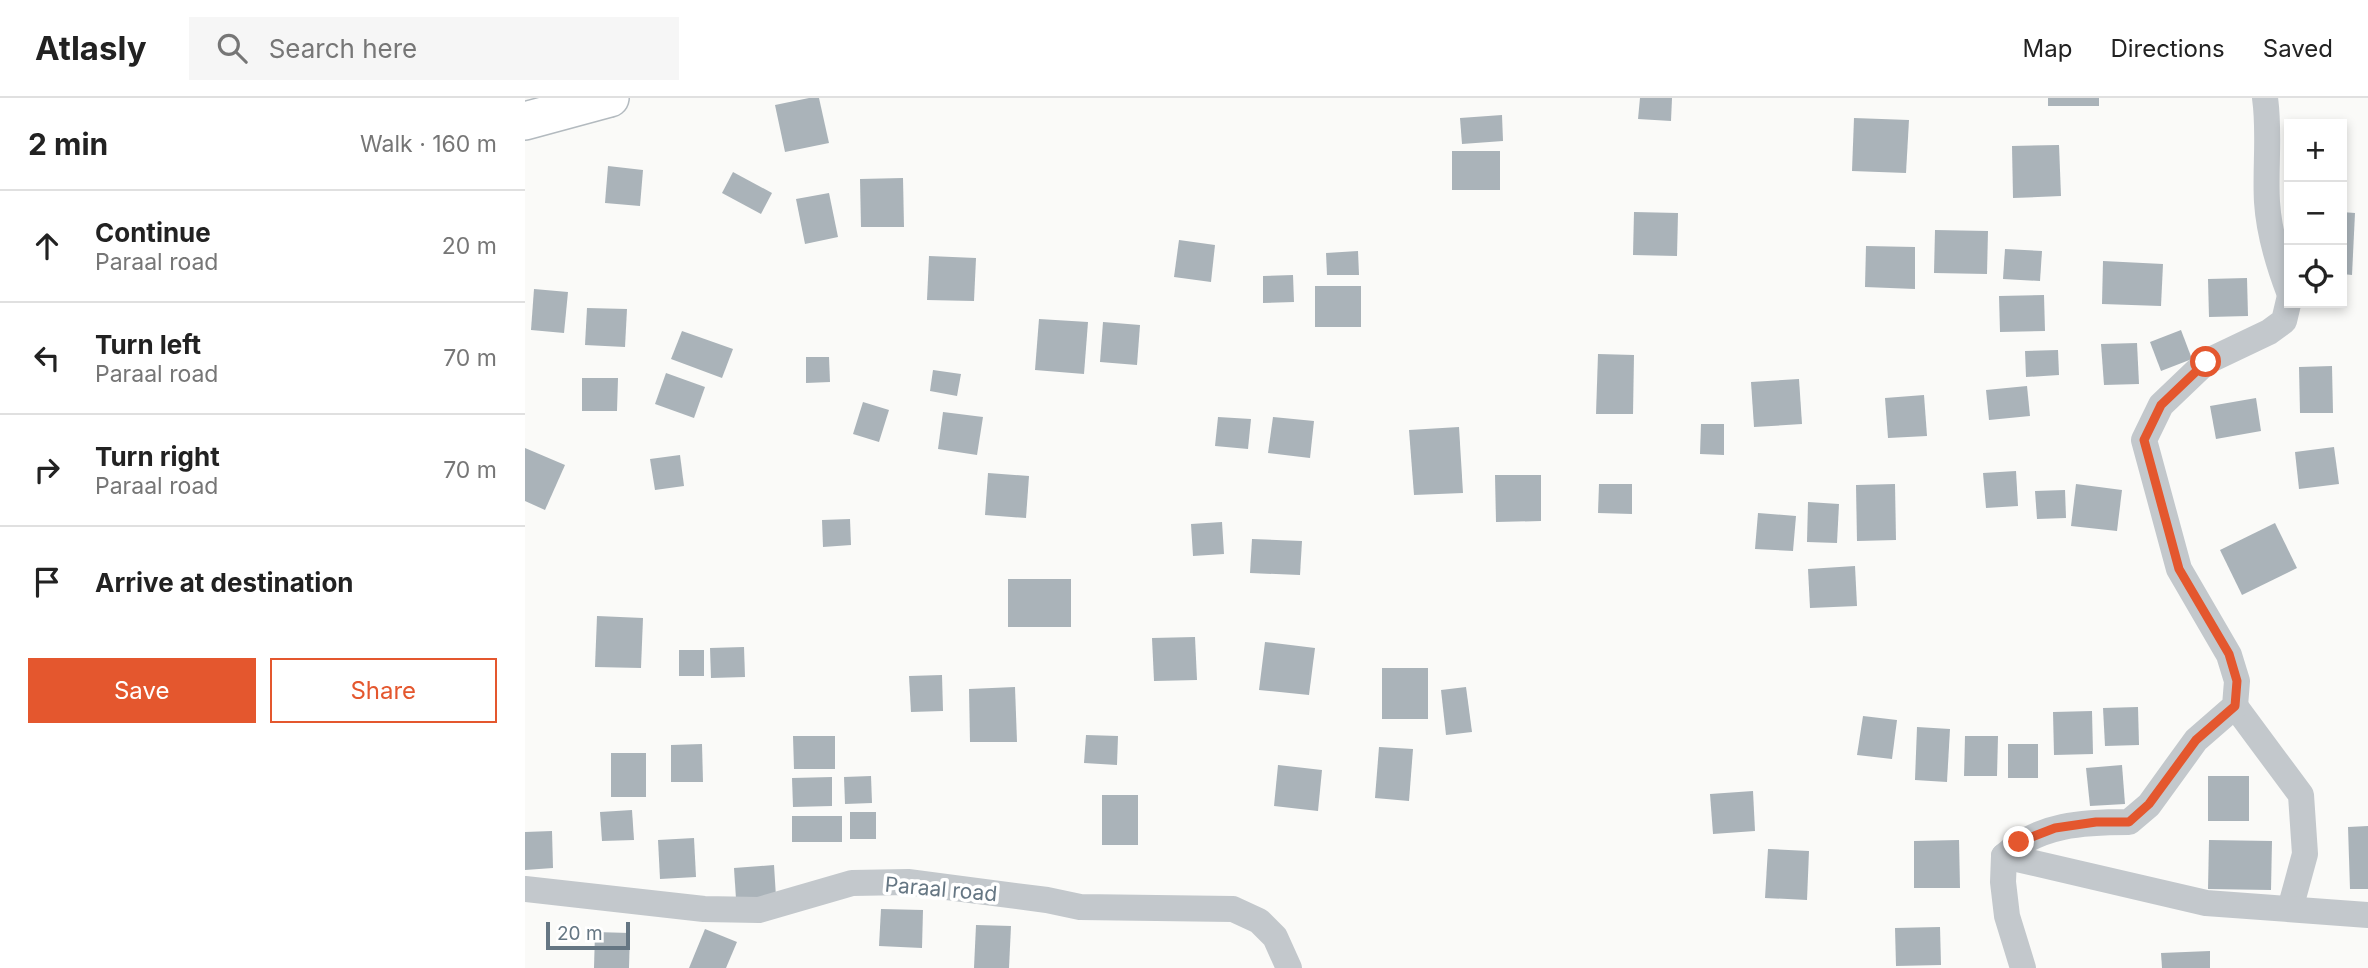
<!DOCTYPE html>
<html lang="en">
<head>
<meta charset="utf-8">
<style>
	:root { --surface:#fff; --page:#f6f6f6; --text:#222; --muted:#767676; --line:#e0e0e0; --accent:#e4572e }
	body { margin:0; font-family:Inter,sans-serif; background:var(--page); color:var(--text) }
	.controls { position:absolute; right:21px; top:21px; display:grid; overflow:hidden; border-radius:0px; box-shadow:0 4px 10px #0003 }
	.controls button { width:63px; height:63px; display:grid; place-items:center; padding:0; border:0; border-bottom:2px solid var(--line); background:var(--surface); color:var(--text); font:35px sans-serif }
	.scale { position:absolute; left:21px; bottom:18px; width:84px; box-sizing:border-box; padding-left:7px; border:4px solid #657683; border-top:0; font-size:19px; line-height:24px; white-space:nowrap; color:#657683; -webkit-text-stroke:5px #fff; paint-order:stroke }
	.stop { position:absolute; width:21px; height:21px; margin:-16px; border:5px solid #e4572e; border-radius:50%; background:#fff }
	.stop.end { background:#e4572e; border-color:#fff; box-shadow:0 2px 7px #0008 }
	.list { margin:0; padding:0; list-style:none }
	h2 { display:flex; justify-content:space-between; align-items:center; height:91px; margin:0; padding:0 28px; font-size:30px }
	h2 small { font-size:23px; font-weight:400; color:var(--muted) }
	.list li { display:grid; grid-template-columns:46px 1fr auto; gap:21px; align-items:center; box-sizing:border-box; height:112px; padding:0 28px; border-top:2px solid var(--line) }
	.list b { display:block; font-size:26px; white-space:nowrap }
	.list p { margin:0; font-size:23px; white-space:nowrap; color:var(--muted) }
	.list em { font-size:23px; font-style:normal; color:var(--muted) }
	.actions { display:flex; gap:14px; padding:21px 28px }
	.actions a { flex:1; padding:16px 0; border:2px solid var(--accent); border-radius:0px; text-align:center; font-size:24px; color:var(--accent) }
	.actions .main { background:var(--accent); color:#fff }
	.icon { flex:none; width:38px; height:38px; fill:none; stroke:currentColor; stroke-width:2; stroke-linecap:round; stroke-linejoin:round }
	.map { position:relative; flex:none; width:1843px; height:870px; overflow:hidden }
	header { display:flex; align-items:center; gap:42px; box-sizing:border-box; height:98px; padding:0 35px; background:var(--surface); border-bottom:2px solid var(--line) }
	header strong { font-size:33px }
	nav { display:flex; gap:38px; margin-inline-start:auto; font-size:24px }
	.search { width:490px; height:63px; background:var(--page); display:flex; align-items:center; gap:18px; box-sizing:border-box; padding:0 24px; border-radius:0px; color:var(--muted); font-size:26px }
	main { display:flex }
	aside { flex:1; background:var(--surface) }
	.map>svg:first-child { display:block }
</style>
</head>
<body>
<header>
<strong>Atlasly</strong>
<div class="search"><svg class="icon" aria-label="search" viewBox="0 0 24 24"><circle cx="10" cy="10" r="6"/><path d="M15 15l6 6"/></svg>Search here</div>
<nav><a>Map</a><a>Directions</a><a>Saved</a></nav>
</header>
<main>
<aside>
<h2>2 min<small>Walk · 160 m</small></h2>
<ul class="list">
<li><svg class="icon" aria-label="ahead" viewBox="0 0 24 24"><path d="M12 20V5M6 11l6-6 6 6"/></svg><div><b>Continue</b><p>Paraal road</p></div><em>20 m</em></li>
<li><svg class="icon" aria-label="left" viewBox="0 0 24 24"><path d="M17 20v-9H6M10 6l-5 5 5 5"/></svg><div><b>Turn left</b><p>Paraal road</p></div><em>70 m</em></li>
<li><svg class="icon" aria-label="right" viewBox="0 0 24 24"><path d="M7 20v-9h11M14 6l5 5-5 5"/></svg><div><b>Turn right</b><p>Paraal road</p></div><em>70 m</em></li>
<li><svg class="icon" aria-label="arrive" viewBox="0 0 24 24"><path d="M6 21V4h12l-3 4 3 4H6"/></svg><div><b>Arrive at destination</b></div></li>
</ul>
<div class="actions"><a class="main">Save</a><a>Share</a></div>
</aside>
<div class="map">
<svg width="1843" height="870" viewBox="0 0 1843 870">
	<rect width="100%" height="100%" fill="#fafaf8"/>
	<!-- building -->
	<g fill="#aab3b9">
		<polygon points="284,0 294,0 304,45 260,54 250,7"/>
		<polygon points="1115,0 1147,0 1146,23 1113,21"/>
		<rect x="1523" y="0" width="51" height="8"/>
		<polygon points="977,17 978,43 937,46 935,20"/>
		<polygon points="1329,20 1384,22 1381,75 1327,73"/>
		<polygon points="1534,47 1536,98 1488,100 1487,48"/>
		<rect x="927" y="53" width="48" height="39"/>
		<polygon points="83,68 118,72 115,108 80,105"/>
		<polygon points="208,74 247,95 236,116 197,95"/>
		<polygon points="378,80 379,129 336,129 335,81"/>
		<polygon points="304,95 313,139 280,146 271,101"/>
		<polygon points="1109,114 1153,115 1152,158 1108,157"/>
		<polygon points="1817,114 1830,115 1827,177 1817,176"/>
		<polygon points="1410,132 1463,133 1462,176 1409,175"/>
		<polygon points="654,142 690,147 686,184 649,179"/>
		<polygon points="1341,148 1390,149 1390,191 1340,189"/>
		<polygon points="1480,151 1517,153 1515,183 1478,181"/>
		<polygon points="833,153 834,177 802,177 801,155"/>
		<polygon points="404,158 451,160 449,203 402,202"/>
		<polygon points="1578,163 1638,166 1636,208 1577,206"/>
		<polygon points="768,177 769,204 738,205 738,178"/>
		<polygon points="1722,180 1723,218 1684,219 1683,181"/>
		<rect x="790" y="188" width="46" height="41"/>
		<polygon points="9,191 43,194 39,235 6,232"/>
		<polygon points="1519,197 1520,233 1475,234 1474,198"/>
		<polygon points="62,210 102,211 100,249 60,247"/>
		<polygon points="514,221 563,224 559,276 510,272"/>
		<polygon points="578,224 615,227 612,267 575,264"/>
		<polygon points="1656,232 1667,261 1636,273 1625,244"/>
		<polygon points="157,233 208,251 197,280 146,261"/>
		<polygon points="1612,245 1614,286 1579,287 1576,246"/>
		<polygon points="1533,252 1534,277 1501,279 1500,253"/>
		<polygon points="1073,256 1109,257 1108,316 1071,316"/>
		<polygon points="281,259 304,259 305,284 281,285"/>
		<polygon points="1807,268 1808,315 1775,315 1774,269"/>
		<polygon points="408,272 436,276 432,298 405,293"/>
		<polygon points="141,275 180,289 169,320 130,306"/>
		<polygon points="57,280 93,280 92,313 57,313"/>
		<polygon points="1274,281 1277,326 1229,329 1226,284"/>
		<polygon points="1502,288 1505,318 1464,322 1461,292"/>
		<polygon points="1399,297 1402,338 1363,340 1360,300"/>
		<polygon points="1731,300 1736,333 1691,341 1685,308"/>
		<polygon points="338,304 364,312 354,344 328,336"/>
		<polygon points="418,314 458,319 452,357 413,351"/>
		<polygon points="693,319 726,321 723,351 690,348"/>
		<polygon points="748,319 789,323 785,360 743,355"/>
		<polygon points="1176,326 1199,326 1199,357 1175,356"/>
		<polygon points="934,329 938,395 889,397 884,332"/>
		<polygon points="1809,349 1814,386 1774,391 1770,354"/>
		<polygon points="0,350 40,367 20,412 0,403"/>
		<polygon points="155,357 159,388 130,392 125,361"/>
		<polygon points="1491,373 1493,408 1461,410 1458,375"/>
		<polygon points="463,375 504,378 501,420 460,417"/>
		<polygon points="970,377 1016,377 1016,423 971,424"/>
		<polygon points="1074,386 1107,386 1107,416 1073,415"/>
		<polygon points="1370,386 1371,442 1332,443 1331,387"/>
		<polygon points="1551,386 1597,392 1592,433 1546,428"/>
		<polygon points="1540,392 1541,420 1512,421 1510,393"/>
		<polygon points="1283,404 1314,406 1312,445 1282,444"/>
		<polygon points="1233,415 1271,418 1268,453 1230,451"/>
		<polygon points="325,421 326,447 298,449 297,422"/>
		<polygon points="697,424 699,456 668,458 666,426"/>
		<polygon points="1750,425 1772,470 1717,497 1695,452"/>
		<polygon points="727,441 777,443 775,477 725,475"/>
		<polygon points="1330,468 1332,508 1285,510 1283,471"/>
		<rect x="483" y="481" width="63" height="48"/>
		<polygon points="72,518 118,520 116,570 70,569"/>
		<polygon points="670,539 672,582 629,583 627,540"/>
		<polygon points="740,544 790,550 784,597 734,592"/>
		<polygon points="219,549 220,579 186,580 185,550"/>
		<rect x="154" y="552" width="25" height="26"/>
		<rect x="857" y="570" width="46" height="51"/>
		<polygon points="417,577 418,613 386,614 384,578"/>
		<polygon points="490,589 492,644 445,644 444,591"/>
		<polygon points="941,589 947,634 921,637 916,592"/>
		<polygon points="1613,609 1614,647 1580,648 1578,610"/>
		<polygon points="1567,613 1568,656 1529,657 1528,614"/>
		<polygon points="1338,618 1372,622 1367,661 1332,657"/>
		<polygon points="1392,629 1425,631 1422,684 1390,682"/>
		<polygon points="561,637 593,638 592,667 559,665"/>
		<polygon points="268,638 310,638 310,671 269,671"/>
		<polygon points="1440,638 1473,638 1472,678 1439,678"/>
		<polygon points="177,646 178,684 146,684 146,647"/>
		<rect x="1483" y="646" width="30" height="34"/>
		<polygon points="854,649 888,651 884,703 850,700"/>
		<rect x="86" y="655" width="35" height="44"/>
		<polygon points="753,667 797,672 793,713 749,708"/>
		<polygon points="1597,667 1600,706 1565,708 1561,670"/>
		<polygon points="346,678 347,705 320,706 319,679"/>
		<rect x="1683" y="678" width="41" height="45"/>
		<polygon points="307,679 307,708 268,709 267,680"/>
		<polygon points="1228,693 1230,733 1188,736 1185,696"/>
		<rect x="577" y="697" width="36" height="50"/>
		<polygon points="107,712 109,742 77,743 75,714"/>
		<rect x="325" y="714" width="26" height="27"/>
		<rect x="267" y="718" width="50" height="26"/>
		<polygon points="1843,728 1843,791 1825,791 1823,729"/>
		<polygon points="27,733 28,770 0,772 0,734"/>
		<polygon points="169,740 171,779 135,781 133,742"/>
		<polygon points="1434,742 1435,790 1389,790 1389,743"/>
		<polygon points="1684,742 1747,743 1746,792 1683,791"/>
		<polygon points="1243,751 1284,753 1282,802 1240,800"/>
		<polygon points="249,767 251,799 211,801 209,770"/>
		<polygon points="356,811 398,812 397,850 354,848"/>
		<polygon points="451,827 486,828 484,870 449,870"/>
		<polygon points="1415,829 1416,867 1371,868 1370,830"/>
		<polygon points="180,831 212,844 201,870 164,870"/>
		<polygon points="70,834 105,835 104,870 69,870"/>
		<polygon points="1685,853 1685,870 1637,870 1636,855"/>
	</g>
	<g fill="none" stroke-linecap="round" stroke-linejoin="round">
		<!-- secondary casing -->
		<g stroke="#b3babf" stroke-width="40">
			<polyline id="secondary" points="0,23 85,0"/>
		</g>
		<!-- minor -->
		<g stroke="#c3c8cc" stroke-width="26">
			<path d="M1740 0C1745 35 1740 69 1742 104 1744 136 1753 165 1764 194"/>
			<polyline points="1710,608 1776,697 1780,756 1765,811"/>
			<polyline points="1479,758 1681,805 1843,817"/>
			<polyline points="0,791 179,811 234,812 327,785 383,784 522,802 555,809 708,811 734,823 750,839 764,870"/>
			<path d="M1498 870 1482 818 1478 784 1479 758C1514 726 1559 724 1604 724L1624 707 1671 642 1710 608 1712 583 1704 557 1654 471 1619 342 1636 307 1681 264 1744 234 1759 223 1764 202"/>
		</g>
		<!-- secondary -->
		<use href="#secondary" stroke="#fff" stroke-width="37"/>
	</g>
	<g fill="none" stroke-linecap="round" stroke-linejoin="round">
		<!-- route -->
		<polyline stroke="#e4572e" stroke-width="9" points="1494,744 1530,730 1571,724 1604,724 1624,706 1671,642 1710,608 1712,583 1704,556 1654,471 1619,342 1636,307 1681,264"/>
	</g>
	<g text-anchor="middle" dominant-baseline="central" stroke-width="7" stroke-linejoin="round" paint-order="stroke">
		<!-- street labels -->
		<g font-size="21" fill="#657683" stroke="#fff">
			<text transform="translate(416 791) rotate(5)">Paraal road</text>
		</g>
	</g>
</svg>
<div class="controls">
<button>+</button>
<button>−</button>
<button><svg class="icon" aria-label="locate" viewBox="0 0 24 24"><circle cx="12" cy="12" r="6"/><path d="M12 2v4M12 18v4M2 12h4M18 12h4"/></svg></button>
</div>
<div class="scale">20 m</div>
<div class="stop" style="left:1681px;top:264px"></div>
<div class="stop end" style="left:1494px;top:744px"></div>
</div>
</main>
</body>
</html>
